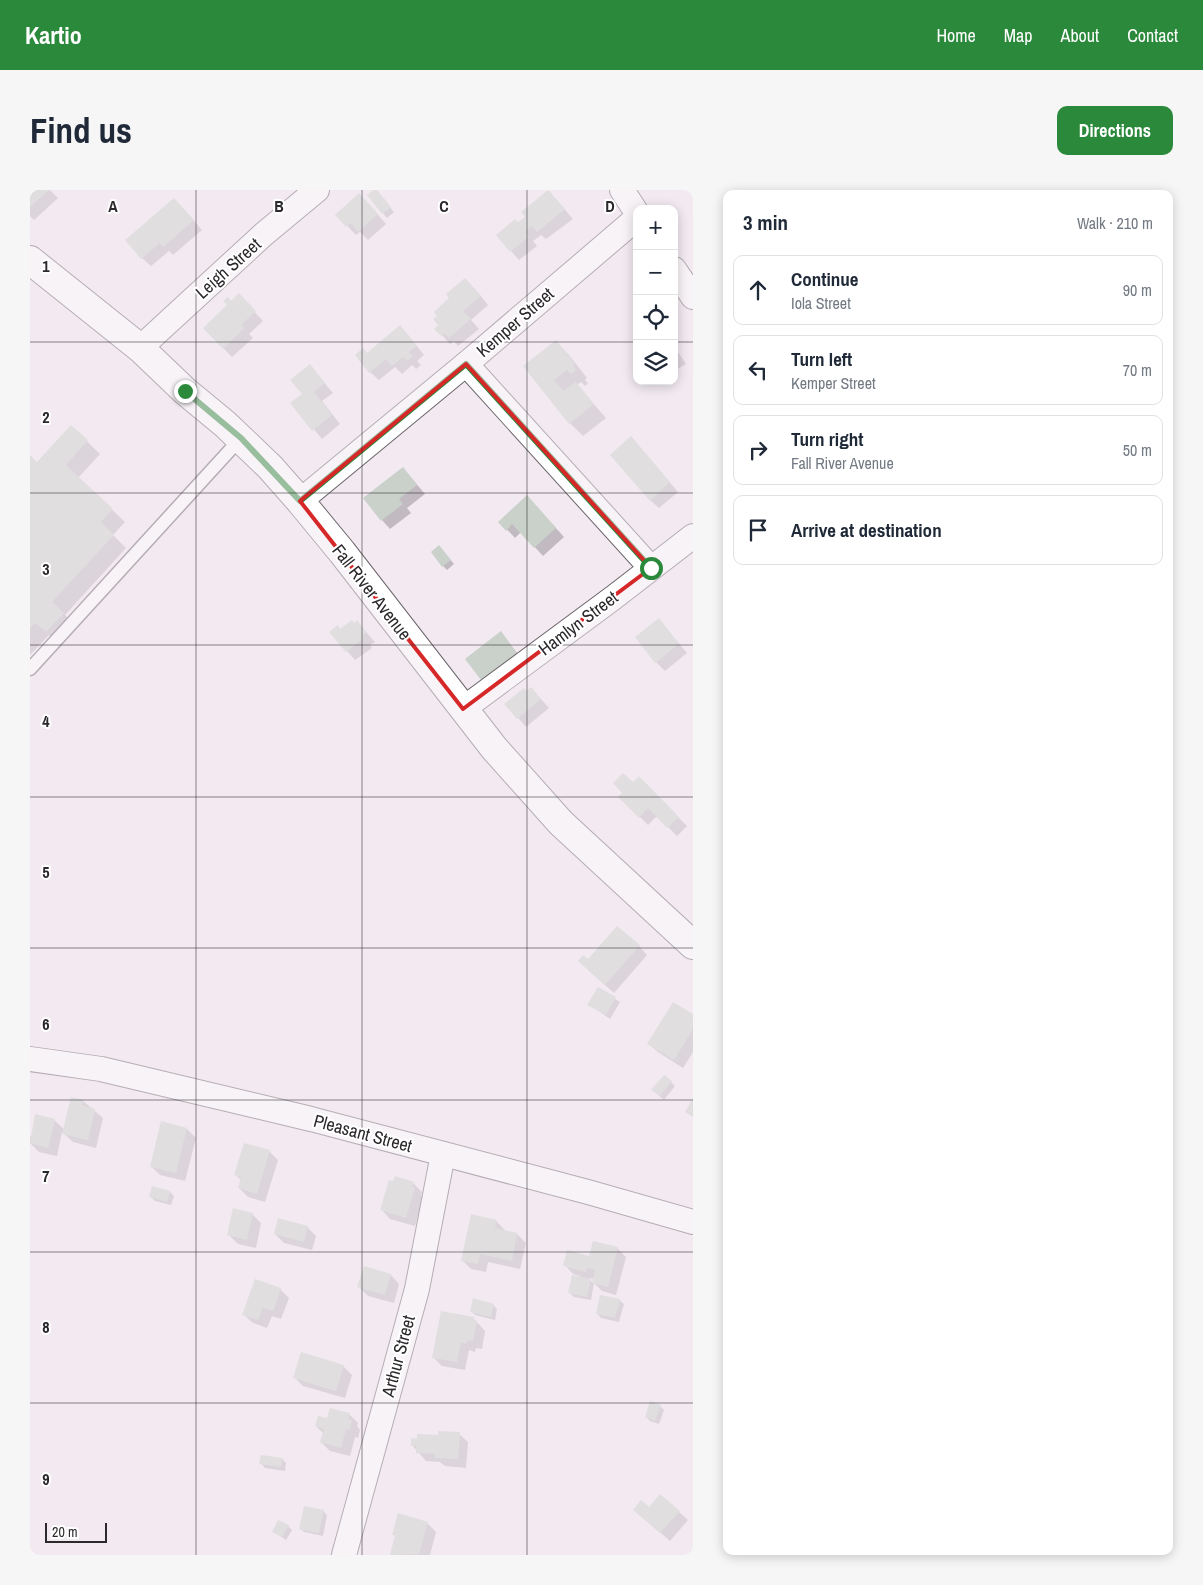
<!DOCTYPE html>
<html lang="en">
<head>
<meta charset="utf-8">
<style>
	:root { --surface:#fff; --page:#f6f6f7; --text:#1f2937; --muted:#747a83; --line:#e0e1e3; --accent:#2b893b }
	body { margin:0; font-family:"Archivo Narrow",sans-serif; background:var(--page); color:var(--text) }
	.controls { position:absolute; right:15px; top:15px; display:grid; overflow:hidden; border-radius:10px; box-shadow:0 2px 12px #0003 }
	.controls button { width:45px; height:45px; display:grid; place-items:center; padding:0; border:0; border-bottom:1px solid var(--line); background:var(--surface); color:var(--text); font:25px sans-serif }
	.scale { position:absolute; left:15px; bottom:12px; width:62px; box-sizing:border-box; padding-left:5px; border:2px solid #2c292c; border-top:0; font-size:14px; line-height:18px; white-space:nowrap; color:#2c292c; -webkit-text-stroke:4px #fff; paint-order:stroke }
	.stop { position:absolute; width:15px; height:15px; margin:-11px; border:4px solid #2b893b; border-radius:50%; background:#fff }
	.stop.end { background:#2b893b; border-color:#fff; box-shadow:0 1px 5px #0008 }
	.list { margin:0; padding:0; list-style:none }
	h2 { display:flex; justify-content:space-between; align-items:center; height:65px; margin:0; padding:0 20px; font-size:21px }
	h2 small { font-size:16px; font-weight:400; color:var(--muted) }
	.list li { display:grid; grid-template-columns:32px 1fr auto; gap:15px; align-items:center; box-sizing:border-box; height:70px; margin:0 10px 10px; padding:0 10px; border:1px solid var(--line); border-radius:10px }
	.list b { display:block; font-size:19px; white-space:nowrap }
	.list p { margin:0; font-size:16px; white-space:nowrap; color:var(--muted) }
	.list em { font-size:16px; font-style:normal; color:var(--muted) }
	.icon { flex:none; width:28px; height:28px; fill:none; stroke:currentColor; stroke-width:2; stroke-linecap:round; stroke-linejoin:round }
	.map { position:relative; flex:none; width:663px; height:1365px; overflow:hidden; border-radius:10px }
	header { display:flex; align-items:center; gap:30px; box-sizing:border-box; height:70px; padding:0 25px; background:var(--accent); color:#fff }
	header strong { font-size:24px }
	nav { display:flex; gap:28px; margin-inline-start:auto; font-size:18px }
	.intro { display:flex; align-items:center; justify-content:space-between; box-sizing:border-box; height:120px; padding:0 30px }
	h1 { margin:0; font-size:35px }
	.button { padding:12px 22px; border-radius:10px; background:var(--accent); color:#fff; font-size:18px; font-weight:700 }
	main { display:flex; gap:30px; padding:0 30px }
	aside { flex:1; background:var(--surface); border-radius:10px; box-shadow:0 2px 12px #0003 }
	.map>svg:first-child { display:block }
</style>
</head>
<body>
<header>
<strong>Kartio</strong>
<nav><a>Home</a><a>Map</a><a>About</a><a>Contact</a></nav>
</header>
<div class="intro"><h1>Find us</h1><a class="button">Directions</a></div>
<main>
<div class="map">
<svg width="663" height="1365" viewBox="0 0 663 1365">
	<rect width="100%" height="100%" fill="#f2e9f1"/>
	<!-- shadow -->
	<g fill="#0003" fill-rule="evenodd">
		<polygon points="0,0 20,0 28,8 4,30 0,26"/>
		<polygon points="519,1 543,29 516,49 511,45 503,51 507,56 489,70 467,45 488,34 497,27 493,22"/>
		<polygon points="349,4 364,22 357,28 339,6"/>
		<polygon points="338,13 356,34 338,50 330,42 326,45 307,25"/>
		<polygon points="153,18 172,40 143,65 139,61 121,76 112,68"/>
		<polygon points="444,98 458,115 441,130 449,139 428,156 424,151 420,154 412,145 410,135"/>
		<polygon points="209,105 233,131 219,144 223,148 202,167 174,138"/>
		<polygon points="378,145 394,165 387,171 391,175 386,179 382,175 372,184 365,177 349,190 340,182 337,164"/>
		<polygon points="526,152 539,165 557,188 555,190 558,193 555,196 551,192 547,195 576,228 553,246 540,233 495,177"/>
		<polygon points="644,156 656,174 644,181"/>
		<polygon points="280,176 303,203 292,211 310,234 292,249 262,213 273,204"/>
		<polygon points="42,237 70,264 48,288 95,332 83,345 96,358 35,425 46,436 29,454 19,445 0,465 0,267 7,274"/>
		<polygon points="609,257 648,302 629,318 620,310"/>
		<polygon points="373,278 395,304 377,318 381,323 360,339 352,330"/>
		<polygon points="506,316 534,347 513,366 491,342 485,348 470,332"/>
		<polygon points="413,361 424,374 417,380 413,376"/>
		<polygon points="629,430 657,463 635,481 626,472"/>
		<polygon points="327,432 345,452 340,455 342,458 325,470 317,461 311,440"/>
		<polygon points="470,443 495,472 461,498 436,469"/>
		<polygon points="501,498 519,518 496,537 476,514"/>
		<polygon points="609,588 657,636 647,646 627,626 618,635 590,607"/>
		<polygon points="609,756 617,765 584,803 558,780 558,771"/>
		<polygon points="568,798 590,812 580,829 559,814"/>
		<polygon points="663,826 663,862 653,878 628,862 619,854"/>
		<polygon points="641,892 645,896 634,910 627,904"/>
		<polygon points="53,911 73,928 66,958 43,952 32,942 27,966 9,962 0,953 0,955 0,946 1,947 24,930 35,940"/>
		<polygon points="157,939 166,948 155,991 130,985 121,976"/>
		<polygon points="239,961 248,970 235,1012 218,1007 209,998 211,990 206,985"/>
		<polygon points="383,993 392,1002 391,1005 393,1008 385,1036 360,1029 352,1020"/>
		<polygon points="140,1002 144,1006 141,1015 125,1011 121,1007"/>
		<polygon points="222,1024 231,1033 226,1058 208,1054 199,1045"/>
		<polygon points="466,1031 475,1040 474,1041 487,1044 496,1053 490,1079 458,1072 456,1082 441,1079 433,1071"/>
		<polygon points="277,1037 286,1046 282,1060 254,1053 245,1044"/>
		<path d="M587 1058 596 1067 586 1105 572 1101 564 1093 561 1110 544 1107 539 1102 550 1086 543 1084 535 1075ZM558 1088 564 1089 563 1093Z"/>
		<polygon points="361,1085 369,1094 364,1113 338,1106 329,1097"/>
		<polygon points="250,1099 259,1108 251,1129 242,1126 237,1138 223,1133 214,1125"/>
		<polygon points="589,1110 594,1114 589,1132 571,1128 567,1123"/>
		<polygon points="463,1115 467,1119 465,1130 445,1125 441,1121"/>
		<polygon points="443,1128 455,1141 452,1159 446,1158 445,1162 439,1160 435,1180 412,1176 403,1167"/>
		<polygon points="313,1176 322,1185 315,1208 273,1196 264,1187"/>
		<polygon points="630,1216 634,1220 629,1234 620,1231 616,1227"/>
		<polygon points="319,1224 328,1233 327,1236 330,1240 328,1248 325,1247 320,1266 300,1261 291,1252 294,1244 286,1236 298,1230"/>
		<polygon points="429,1244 438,1252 436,1278 415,1276 410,1272 396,1271 382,1255 409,1246"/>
		<polygon points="252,1269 256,1273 255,1281 235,1278 231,1273"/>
		<polygon points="619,1318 649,1322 658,1330 640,1351 605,1320"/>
		<polygon points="293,1321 297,1325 293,1346 274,1342 270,1338"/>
		<polygon points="369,1325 398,1334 406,1342 400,1365 361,1365 366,1347 363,1344"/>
		<polygon points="258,1336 262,1340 256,1350 243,1341"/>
	</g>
	<!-- building -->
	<g fill="#c9d1ca">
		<polygon points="0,0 19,0 0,17"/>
		<polygon points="343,0 347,0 361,17 352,24 337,5"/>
		<polygon points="518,0 535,19 507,42 502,36 495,42 499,47 480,62 466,45 485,29 488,32 495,27 491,22"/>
		<polygon points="329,3 348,24 328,42 321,33 316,37 305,25"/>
		<polygon points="144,8 164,30 133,57 130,53 111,69 95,50"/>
		<polygon points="435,88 451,106 433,121 441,129 419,148 414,143 411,146 404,139 408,135 403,129 407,126 404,122 419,108 416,104"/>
		<polygon points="209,103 226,121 211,135 215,138 193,159 173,138 197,115 193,111 198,107 201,111"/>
		<polygon points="370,135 387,156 379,162 383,166 377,171 373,167 362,176 356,169 339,183 325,165 333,158 337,163"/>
		<polygon points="526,150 545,174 543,176 546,180 541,184 537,180 524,190 533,201 546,192 564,214 539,234 493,176"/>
		<polygon points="280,174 295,193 284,202 302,225 282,241 260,213 272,204 260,190"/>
		<polygon points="41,235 58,250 36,275 83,319 71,332 84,345 22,412 34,423 16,442 5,433 0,438 0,265 7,272"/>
		<polygon points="601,246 640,292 620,311 580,265"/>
		<polygon points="373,277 387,295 369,309 373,314 351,331 333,308"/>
		<polygon points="497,305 526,338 504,358 482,334 476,341 468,332"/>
		<polygon points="409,355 421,370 412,377 401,362"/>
		<polygon points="629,428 649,454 625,473 605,447"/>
		<polygon points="322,430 324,433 327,430 337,443 332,446 334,448 316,462 299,442 308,435 310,439"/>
		<polygon points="471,441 487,463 451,490 435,469"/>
		<polygon points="501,497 511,509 487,529 474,514 494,498 496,501"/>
		<polygon points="593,583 603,592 609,586 649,627 637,638 618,618 609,628 588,607 592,603 583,593"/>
		<polygon points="587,736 610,755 575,795 548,771 553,765 558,769"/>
		<polygon points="568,797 586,807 576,825 557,815"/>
		<polygon points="643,812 663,824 663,839 644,870 617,854"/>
		<polygon points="634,885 642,891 630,906 621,900"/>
		<polygon points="41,907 54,910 52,915 65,919 58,950 32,944"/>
		<polygon points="663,908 663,927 655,922"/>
		<polygon points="5,924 25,929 18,958 0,953"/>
		<polygon points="131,931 157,938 146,983 120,977"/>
		<polygon points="214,953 240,960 227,1004 208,998 211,987 204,985"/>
		<polygon points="365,986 384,992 382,997 385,998 376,1028 350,1020 359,990 363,991"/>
		<polygon points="122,996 140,1001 137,1012 119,1007"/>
		<polygon points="203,1018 223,1023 217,1050 197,1045"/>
		<polygon points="441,1024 467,1030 465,1038 487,1043 482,1071 450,1064 448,1074 431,1071"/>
		<polygon points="248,1028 278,1036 274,1052 244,1044"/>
		<polygon points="563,1051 588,1057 578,1097 562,1093 565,1080 557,1078 556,1082 533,1076 537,1060 559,1066"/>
		<polygon points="334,1076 361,1084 355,1105 327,1097"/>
		<polygon points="542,1085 561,1089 557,1107 538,1103"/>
		<polygon points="225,1089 251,1098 243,1121 233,1118 228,1130 212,1125"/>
		<polygon points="570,1105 590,1109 585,1128 566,1124"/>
		<polygon points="443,1108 464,1114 461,1127 440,1122"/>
		<polygon points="411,1121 444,1127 443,1130 447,1131 443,1151 437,1150 437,1154 431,1152 427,1172 402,1168"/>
		<polygon points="271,1162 314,1175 306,1201 263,1188"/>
		<polygon points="620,1211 631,1215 625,1231 615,1227"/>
		<polygon points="300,1218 320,1223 318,1229 322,1230 320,1240 316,1239 311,1258 290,1252 294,1239 285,1236 288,1226 297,1228"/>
		<polygon points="408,1241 430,1242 428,1269 405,1268 405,1264 386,1263 386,1256 381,1256 381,1248 387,1249 387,1244 408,1245"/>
		<polygon points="231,1265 253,1268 251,1277 229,1274"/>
		<polygon points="630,1304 650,1321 630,1343 603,1320 611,1310 619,1317"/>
		<polygon points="274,1316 294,1320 289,1343 269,1339"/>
		<polygon points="368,1323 398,1332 389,1364 360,1365 365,1345 362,1345"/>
		<polygon points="248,1330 259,1335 252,1347 242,1342"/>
	</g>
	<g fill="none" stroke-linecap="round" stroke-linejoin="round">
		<!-- service casing -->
		<g stroke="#6c656b" stroke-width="15">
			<polyline id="service" points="0,479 211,248"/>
		</g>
		<!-- minor casing -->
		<g stroke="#6c656b" stroke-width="26">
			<g id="minor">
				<polyline points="592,0 607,23"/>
				<polyline points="644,79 663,107"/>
				<polyline points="110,158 234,44 287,0"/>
				<polyline points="436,174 621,378"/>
				<polyline points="270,311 436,174 607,28"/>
				<polyline points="433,519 583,408 663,346"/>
				<polyline points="0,869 71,879 281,929 558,1002 663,1032"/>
				<polyline points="314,1365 387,1099 413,964"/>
			</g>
		</g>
		<!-- secondary casing -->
		<g stroke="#6c656b" stroke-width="30">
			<polyline id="secondary" points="0,70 110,158 155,201 195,234 240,277 270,311 312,362 464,558 531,633 663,755"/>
		</g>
		<!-- service -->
		<use href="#service" stroke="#fff" stroke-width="12"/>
		<!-- minor -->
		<use href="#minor" stroke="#fff" stroke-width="24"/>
		<!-- secondary -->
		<use href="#secondary" stroke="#fff" stroke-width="28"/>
	</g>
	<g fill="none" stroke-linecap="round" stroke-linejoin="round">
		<!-- route -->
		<polyline stroke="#2b893b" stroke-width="6" points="155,201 211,248 270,311 436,174 621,378"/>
	</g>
	<!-- marked area -->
	<path d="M0 0H663V1365H0ZM436 174 621 378 433 519 270 311Z" fill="#f2e9f1" fill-opacity=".55" fill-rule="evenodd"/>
	<path fill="none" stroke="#d62828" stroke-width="4" stroke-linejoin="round" d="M436 174 621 378 433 519 270 311Z"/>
	<!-- grid -->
	<path fill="none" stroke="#2c292c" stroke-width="1" stroke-opacity="0.55" d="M166 0V1365M332 0V1365M497 0V1365M0 152H607M644 152H663M0 303H663M0 455H663M0 607H663M0 758H663M0 910H663M0 1062H663M0 1213H663"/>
	<g text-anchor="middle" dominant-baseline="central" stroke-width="4" stroke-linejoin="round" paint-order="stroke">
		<!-- street labels -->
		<g font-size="18" fill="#2c292c" stroke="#fff">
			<text transform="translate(198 78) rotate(-42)">Leigh Street</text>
			<text transform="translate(485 132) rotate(-41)">Kemper Street</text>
			<text transform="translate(342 402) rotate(52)">Fall River Avenue</text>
			<text transform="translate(548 433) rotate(-37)">Hamlyn Street</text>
			<text transform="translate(333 943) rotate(15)">Pleasant Street</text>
			<text transform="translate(368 1166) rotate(-75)">Arthur Street</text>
		</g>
	</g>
	<g font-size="16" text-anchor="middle" font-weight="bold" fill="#2c292c" stroke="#fff" stroke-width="4" stroke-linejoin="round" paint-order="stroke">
		<text x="83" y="22">A</text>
		<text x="249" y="22">B</text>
		<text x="414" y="22">C</text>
		<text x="580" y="22">D</text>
		<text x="16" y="82">1</text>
		<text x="16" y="233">2</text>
		<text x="16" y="385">3</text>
		<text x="16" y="537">4</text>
		<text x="16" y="688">5</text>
		<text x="16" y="840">6</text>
		<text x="16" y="992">7</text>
		<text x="16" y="1143">8</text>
		<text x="16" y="1295">9</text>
	</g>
</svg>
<div class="controls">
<button>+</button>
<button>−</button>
<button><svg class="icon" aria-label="locate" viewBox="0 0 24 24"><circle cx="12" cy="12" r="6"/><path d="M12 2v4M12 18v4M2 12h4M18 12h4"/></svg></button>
<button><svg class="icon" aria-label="layers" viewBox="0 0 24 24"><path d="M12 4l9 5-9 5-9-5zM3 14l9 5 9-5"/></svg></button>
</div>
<div class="scale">20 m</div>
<div class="stop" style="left:621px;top:378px"></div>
<div class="stop end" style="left:155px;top:201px"></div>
</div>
<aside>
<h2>3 min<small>Walk · 210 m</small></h2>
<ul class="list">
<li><svg class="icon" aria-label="ahead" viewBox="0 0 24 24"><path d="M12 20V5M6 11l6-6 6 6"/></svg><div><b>Continue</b><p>Iola Street</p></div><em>90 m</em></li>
<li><svg class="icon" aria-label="left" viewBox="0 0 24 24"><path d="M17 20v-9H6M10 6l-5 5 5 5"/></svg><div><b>Turn left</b><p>Kemper Street</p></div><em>70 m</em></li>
<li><svg class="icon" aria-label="right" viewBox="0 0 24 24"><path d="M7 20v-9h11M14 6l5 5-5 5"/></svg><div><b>Turn right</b><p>Fall River Avenue</p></div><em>50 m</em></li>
<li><svg class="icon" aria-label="arrive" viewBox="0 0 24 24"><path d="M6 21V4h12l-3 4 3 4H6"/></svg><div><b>Arrive at destination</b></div></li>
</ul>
</aside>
</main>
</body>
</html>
